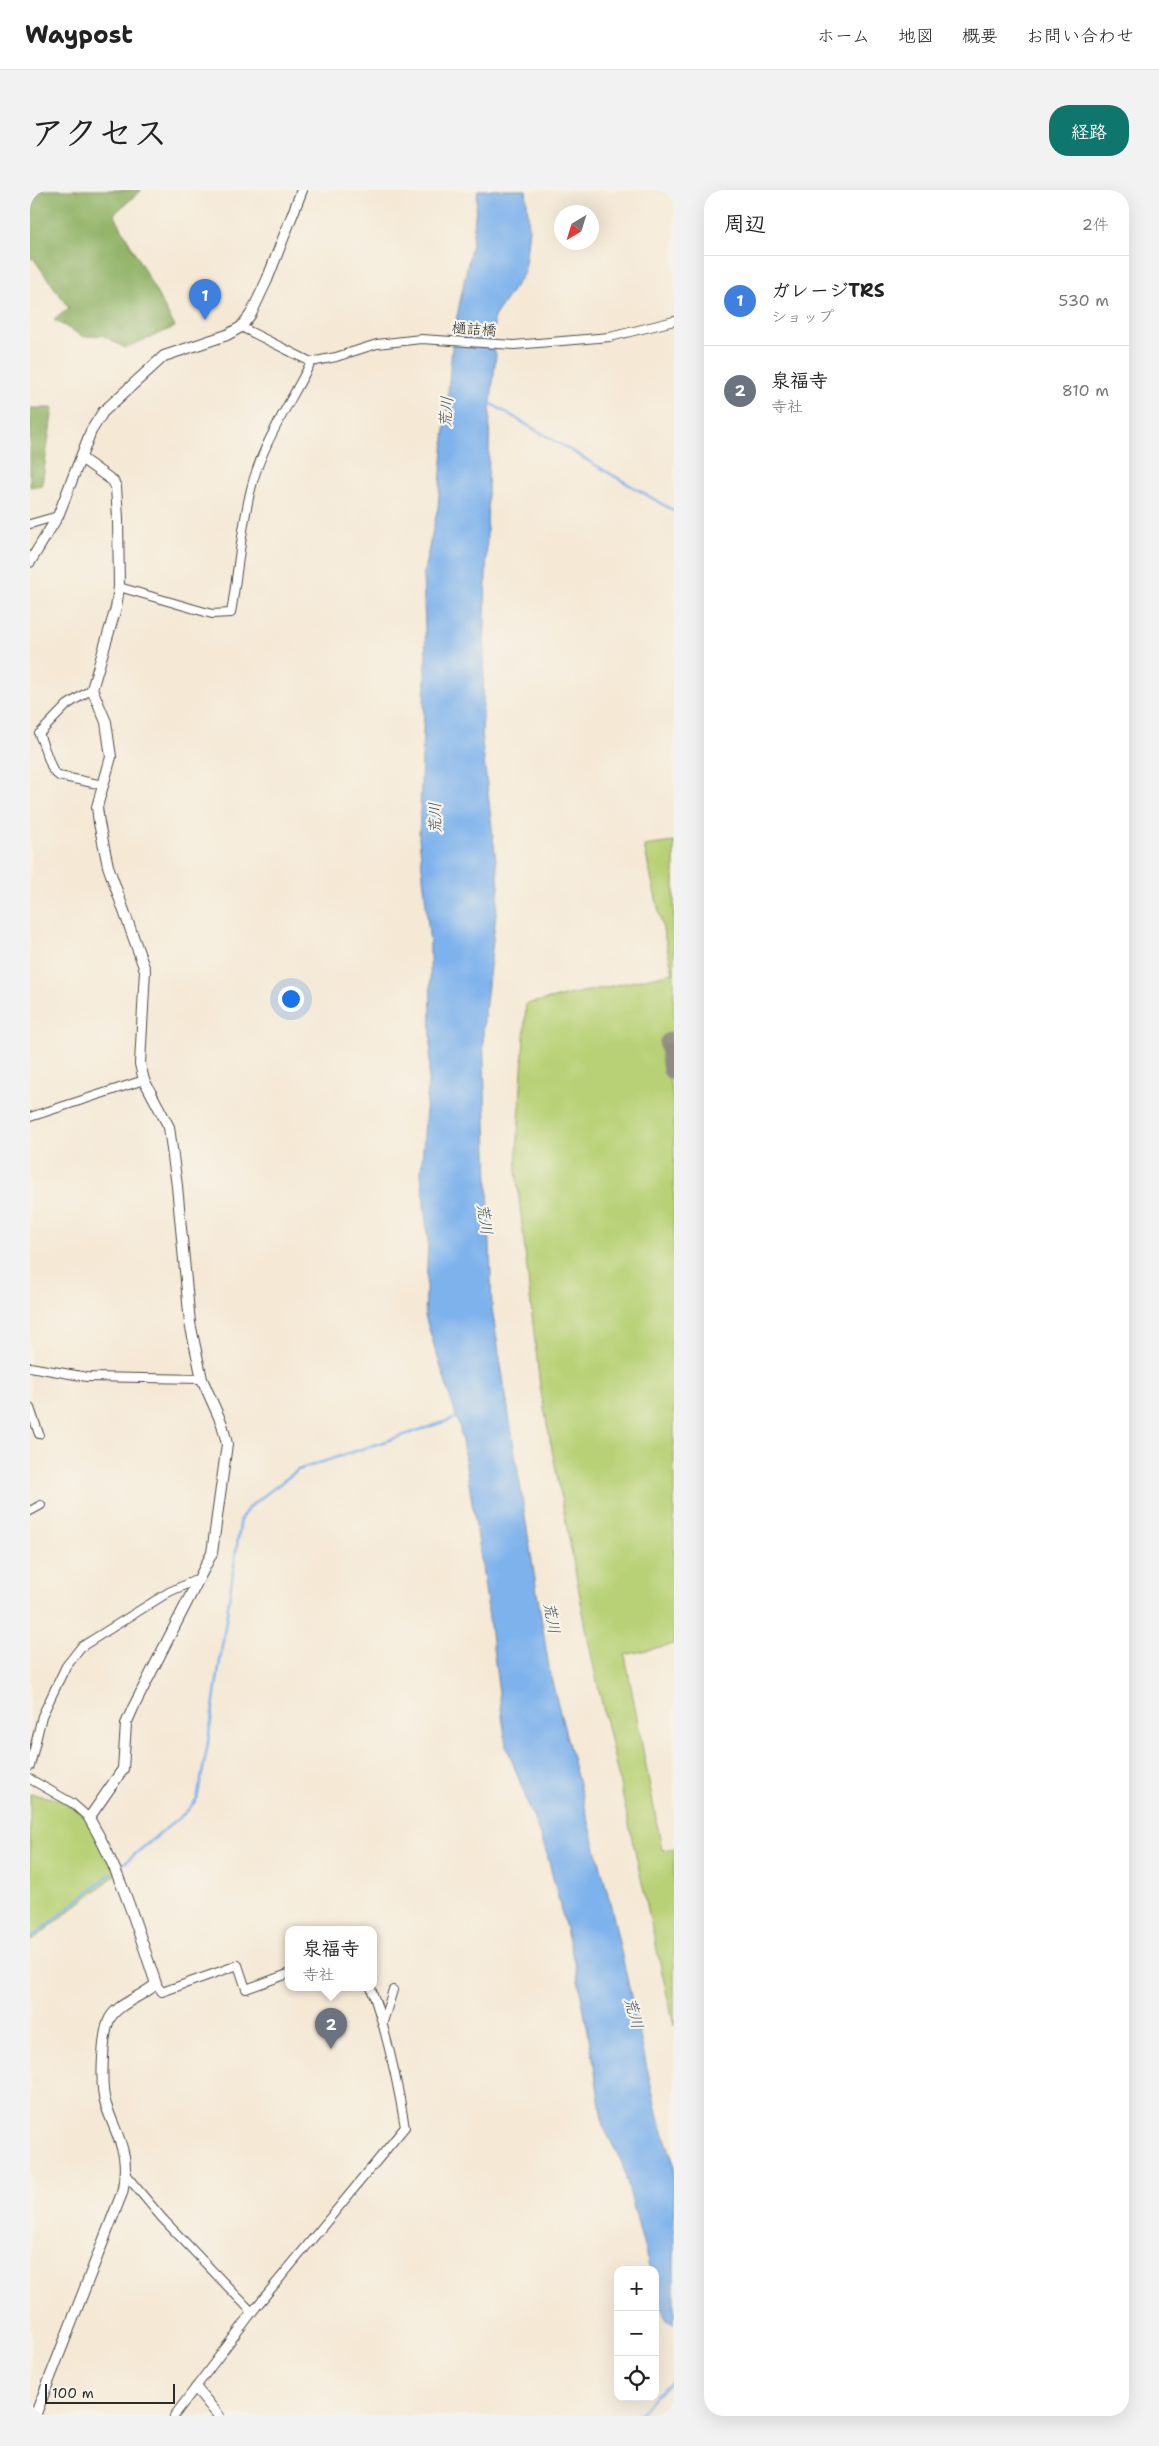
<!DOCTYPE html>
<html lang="ja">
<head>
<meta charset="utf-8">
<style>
	:root { --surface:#fff; --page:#f2f2f2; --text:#222; --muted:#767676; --line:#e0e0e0; --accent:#0f766e }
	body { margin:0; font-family:"Shantell Sans","Klee One",sans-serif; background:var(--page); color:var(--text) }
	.controls { position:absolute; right:15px; bottom:15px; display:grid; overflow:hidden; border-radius:10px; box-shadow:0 5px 20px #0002 }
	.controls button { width:45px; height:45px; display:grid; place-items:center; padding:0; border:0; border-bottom:1px solid var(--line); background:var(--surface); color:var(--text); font:25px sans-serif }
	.compass { position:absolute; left:524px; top:15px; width:45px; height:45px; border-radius:50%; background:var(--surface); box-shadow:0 5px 20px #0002; rotate:218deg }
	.scale { position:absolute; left:15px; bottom:12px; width:130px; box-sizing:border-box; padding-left:5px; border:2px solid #2b2b2b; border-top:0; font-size:14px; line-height:18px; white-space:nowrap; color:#2b2b2b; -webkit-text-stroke:4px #f7f3e8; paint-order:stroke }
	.you { position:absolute; left:260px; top:808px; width:18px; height:18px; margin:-12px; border:4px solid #fff; border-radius:50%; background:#1a73e8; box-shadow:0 0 0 8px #1a73e833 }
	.badge { display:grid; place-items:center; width:32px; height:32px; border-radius:50%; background:var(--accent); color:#fff; font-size:16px; font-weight:700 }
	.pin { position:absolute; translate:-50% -41px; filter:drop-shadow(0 1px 2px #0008) }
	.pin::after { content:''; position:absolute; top:26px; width:18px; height:15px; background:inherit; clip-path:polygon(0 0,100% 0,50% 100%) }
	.popup { position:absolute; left:255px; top:1736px; width:92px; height:65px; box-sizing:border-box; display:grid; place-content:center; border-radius:10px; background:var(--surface); filter:drop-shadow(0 1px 4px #0005); font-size:16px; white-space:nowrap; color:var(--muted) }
	.popup b { font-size:19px; color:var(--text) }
	.popup::after { content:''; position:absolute; left:50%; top:100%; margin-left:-10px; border:10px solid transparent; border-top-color:var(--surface) }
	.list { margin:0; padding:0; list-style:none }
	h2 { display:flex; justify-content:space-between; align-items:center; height:65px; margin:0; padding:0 20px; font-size:21px }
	h2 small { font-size:16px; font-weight:400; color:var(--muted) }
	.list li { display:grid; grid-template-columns:32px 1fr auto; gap:15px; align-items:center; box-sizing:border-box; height:90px; padding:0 20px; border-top:1px solid var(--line) }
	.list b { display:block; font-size:19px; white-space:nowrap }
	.list p { margin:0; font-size:16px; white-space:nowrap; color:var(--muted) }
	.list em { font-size:16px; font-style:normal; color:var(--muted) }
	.icon { flex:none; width:28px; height:28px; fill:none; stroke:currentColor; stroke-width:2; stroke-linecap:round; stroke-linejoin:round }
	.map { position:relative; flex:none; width:644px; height:2226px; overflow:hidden; border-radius:20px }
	header { display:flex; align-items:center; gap:30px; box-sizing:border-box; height:70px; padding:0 25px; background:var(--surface); border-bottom:1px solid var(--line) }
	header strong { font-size:24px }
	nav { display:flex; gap:28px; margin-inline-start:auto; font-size:18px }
	.intro { display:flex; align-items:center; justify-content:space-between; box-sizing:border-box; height:120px; padding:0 30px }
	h1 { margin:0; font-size:35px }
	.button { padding:12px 22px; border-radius:20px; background:var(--accent); color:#fff; font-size:18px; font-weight:700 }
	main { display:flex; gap:30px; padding:0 30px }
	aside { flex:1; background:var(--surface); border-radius:20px; box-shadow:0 5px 20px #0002 }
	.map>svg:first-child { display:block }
</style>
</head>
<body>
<header>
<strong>Waypost</strong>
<nav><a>ホーム</a><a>地図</a><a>概要</a><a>お問い合わせ</a></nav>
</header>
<div class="intro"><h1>アクセス</h1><a class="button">経路</a></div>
<main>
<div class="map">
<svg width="644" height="2226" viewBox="0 0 644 2226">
	<rect width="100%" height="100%" fill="#f7f3e8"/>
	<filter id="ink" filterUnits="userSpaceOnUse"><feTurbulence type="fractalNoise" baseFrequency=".02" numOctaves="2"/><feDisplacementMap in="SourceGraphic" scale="10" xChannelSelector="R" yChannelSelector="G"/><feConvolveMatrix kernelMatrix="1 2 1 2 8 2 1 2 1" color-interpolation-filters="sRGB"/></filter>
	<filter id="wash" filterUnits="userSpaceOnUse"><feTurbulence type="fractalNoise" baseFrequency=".0096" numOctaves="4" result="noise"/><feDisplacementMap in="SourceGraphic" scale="20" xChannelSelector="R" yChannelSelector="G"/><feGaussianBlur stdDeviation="1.12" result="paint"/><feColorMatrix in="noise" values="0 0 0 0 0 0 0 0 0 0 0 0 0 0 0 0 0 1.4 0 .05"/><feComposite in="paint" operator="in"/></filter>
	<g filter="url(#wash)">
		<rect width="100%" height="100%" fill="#f5e9d6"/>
		<!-- green -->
		<g fill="#b8d176" stroke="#727e50">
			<polygon points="644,652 644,845 632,848 644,915 644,1454 595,1465 632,1660 644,1658 644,1836 562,1469 510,1197 486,980 496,814 643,783 614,656"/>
			<polygon points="0,1604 39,1611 59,1628 87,1684 0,1752"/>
		</g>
		<!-- forest -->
		<g fill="#92b367" stroke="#5e6f49">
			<polygon points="0,0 112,0 84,24 145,137 95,158 72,145 54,147 24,130 39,118 3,68 0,69"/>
			<polygon points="0,218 23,218 12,295 0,297"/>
		</g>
		<!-- water -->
		<polygon fill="#7eb2ec" stroke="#546e8c" points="448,0 496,0 499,39 494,83 464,127 464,138 459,147 466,165 460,220 452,553 469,697 453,839 462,1118 520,1484 580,1712 628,1927 644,1974 644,2135 636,2131 625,2096 625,2080 620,2080 592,1973 573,1936 563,1869 546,1779 517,1664 476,1555 449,1354 430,1239 395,1126 398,1051 391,984 401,854 400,754 389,648 396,465 393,385 408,317 423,146 442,53"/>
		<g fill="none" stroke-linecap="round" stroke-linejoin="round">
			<!-- stream -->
			<g stroke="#7eb2ec" stroke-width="2.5">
				<polyline points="458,212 644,321"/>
				<polyline points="87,1679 156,1622 167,1609 177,1559 211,1328 219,1317 268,1280 429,1227"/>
				<polyline points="0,1749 82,1683"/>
				<polyline points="625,2206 644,2190"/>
				<polyline points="607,2226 624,2207"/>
			</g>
			<!-- taxiway -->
			<polyline stroke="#908a80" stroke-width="24" points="644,853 641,854 644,878"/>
		</g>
	</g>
	<g filter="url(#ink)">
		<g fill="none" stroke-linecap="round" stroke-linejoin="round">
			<!-- minor casing -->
			<g stroke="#494845" stroke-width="10">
				<g id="minor">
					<polyline points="211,137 281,172 306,167 347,154 391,149 484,155 580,147 644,131"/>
					<polyline points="0,334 28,326"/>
					<path d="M89 397 182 424 201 423C208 382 211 339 221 299 232 253 260 214 281 172"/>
					<polyline points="9,544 23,581 29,586 73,595"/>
					<polyline points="9,544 37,515 62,499"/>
					<polyline points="0,927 114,890"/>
					<polyline points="0,1177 57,1187 172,1189"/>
					<polyline points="0,1218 9,1244"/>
					<polyline points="0,1321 11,1315"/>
					<polyline points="0,1576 12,1526 36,1476 51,1457 139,1402 168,1389"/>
					<polyline points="0,1589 42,1613 59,1628"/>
					<polyline points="126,1794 132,1802 208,1775 216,1799 258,1784"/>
					<polyline points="353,1832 363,1800"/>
					<polyline points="96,1985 132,2028 222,2122"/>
					<path d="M144 2226 227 2116 375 1937C367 1889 357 1843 341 1798"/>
				</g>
			</g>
			<!-- tertiary casing -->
			<g stroke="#494845" stroke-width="12">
				<g id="tertiary">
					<polyline points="0,372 28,326 61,241 73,222 134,166 197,145 211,137 221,124 237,90 272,0"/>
					<polyline points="166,2198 189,2226"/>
					<path d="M5 2226 92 2003C101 1963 88 1950 76 1915 70 1899 72 1843 80 1828 89 1813 113 1806 126 1794 107 1737 90 1680 59 1628L93 1579 96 1534 103 1518 182 1363 197 1254 192 1234 172 1189 160 1133 147 996 139 937 114 890 110 874 115 780 78 676 69 633 67 617 81 567 76 532 62 499 86 418 89 397 88 328 86 297 83 291 51 268"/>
				</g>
			</g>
			<!-- minor -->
			<use href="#minor" stroke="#fff" stroke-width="8"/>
			<!-- tertiary -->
			<use href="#tertiary" stroke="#fff" stroke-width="10"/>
		</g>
	</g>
	<g text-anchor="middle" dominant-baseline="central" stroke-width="4.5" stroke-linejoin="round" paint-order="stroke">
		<!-- street labels -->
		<g font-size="15" fill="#2b2b2b" stroke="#f7f3e8">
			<text transform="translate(444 139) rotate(4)">樋詰橋</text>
		</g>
		<!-- water labels -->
		<g font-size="16" font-style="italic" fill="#445465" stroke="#f7f3e8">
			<text transform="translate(416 222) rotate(-86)">荒川</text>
			<text transform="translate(405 628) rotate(-91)">荒川</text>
			<text transform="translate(455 1029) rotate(82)">荒川</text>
			<text transform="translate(522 1428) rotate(80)">荒川</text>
			<text transform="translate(604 1823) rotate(75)">荒川</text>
		</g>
	</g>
</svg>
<div class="controls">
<button>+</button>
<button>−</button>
<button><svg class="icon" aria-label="locate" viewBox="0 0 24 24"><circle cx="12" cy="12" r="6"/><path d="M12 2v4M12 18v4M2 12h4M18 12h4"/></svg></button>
</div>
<svg class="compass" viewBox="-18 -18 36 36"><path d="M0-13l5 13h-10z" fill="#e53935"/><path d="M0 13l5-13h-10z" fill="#767676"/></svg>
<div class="scale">100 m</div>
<div class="you"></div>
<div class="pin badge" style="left:175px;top:130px;background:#3f7fe0">1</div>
<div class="pin badge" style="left:301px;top:1859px;background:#6b7280">2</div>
<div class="popup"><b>泉福寺</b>寺社</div>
</div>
<aside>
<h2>周辺<small>2件</small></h2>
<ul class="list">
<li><span class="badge" style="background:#3f7fe0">1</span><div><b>ガレージTRS</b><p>ショップ</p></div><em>530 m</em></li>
<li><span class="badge" style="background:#6b7280">2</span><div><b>泉福寺</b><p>寺社</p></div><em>810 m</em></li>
</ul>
</aside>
</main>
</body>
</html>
